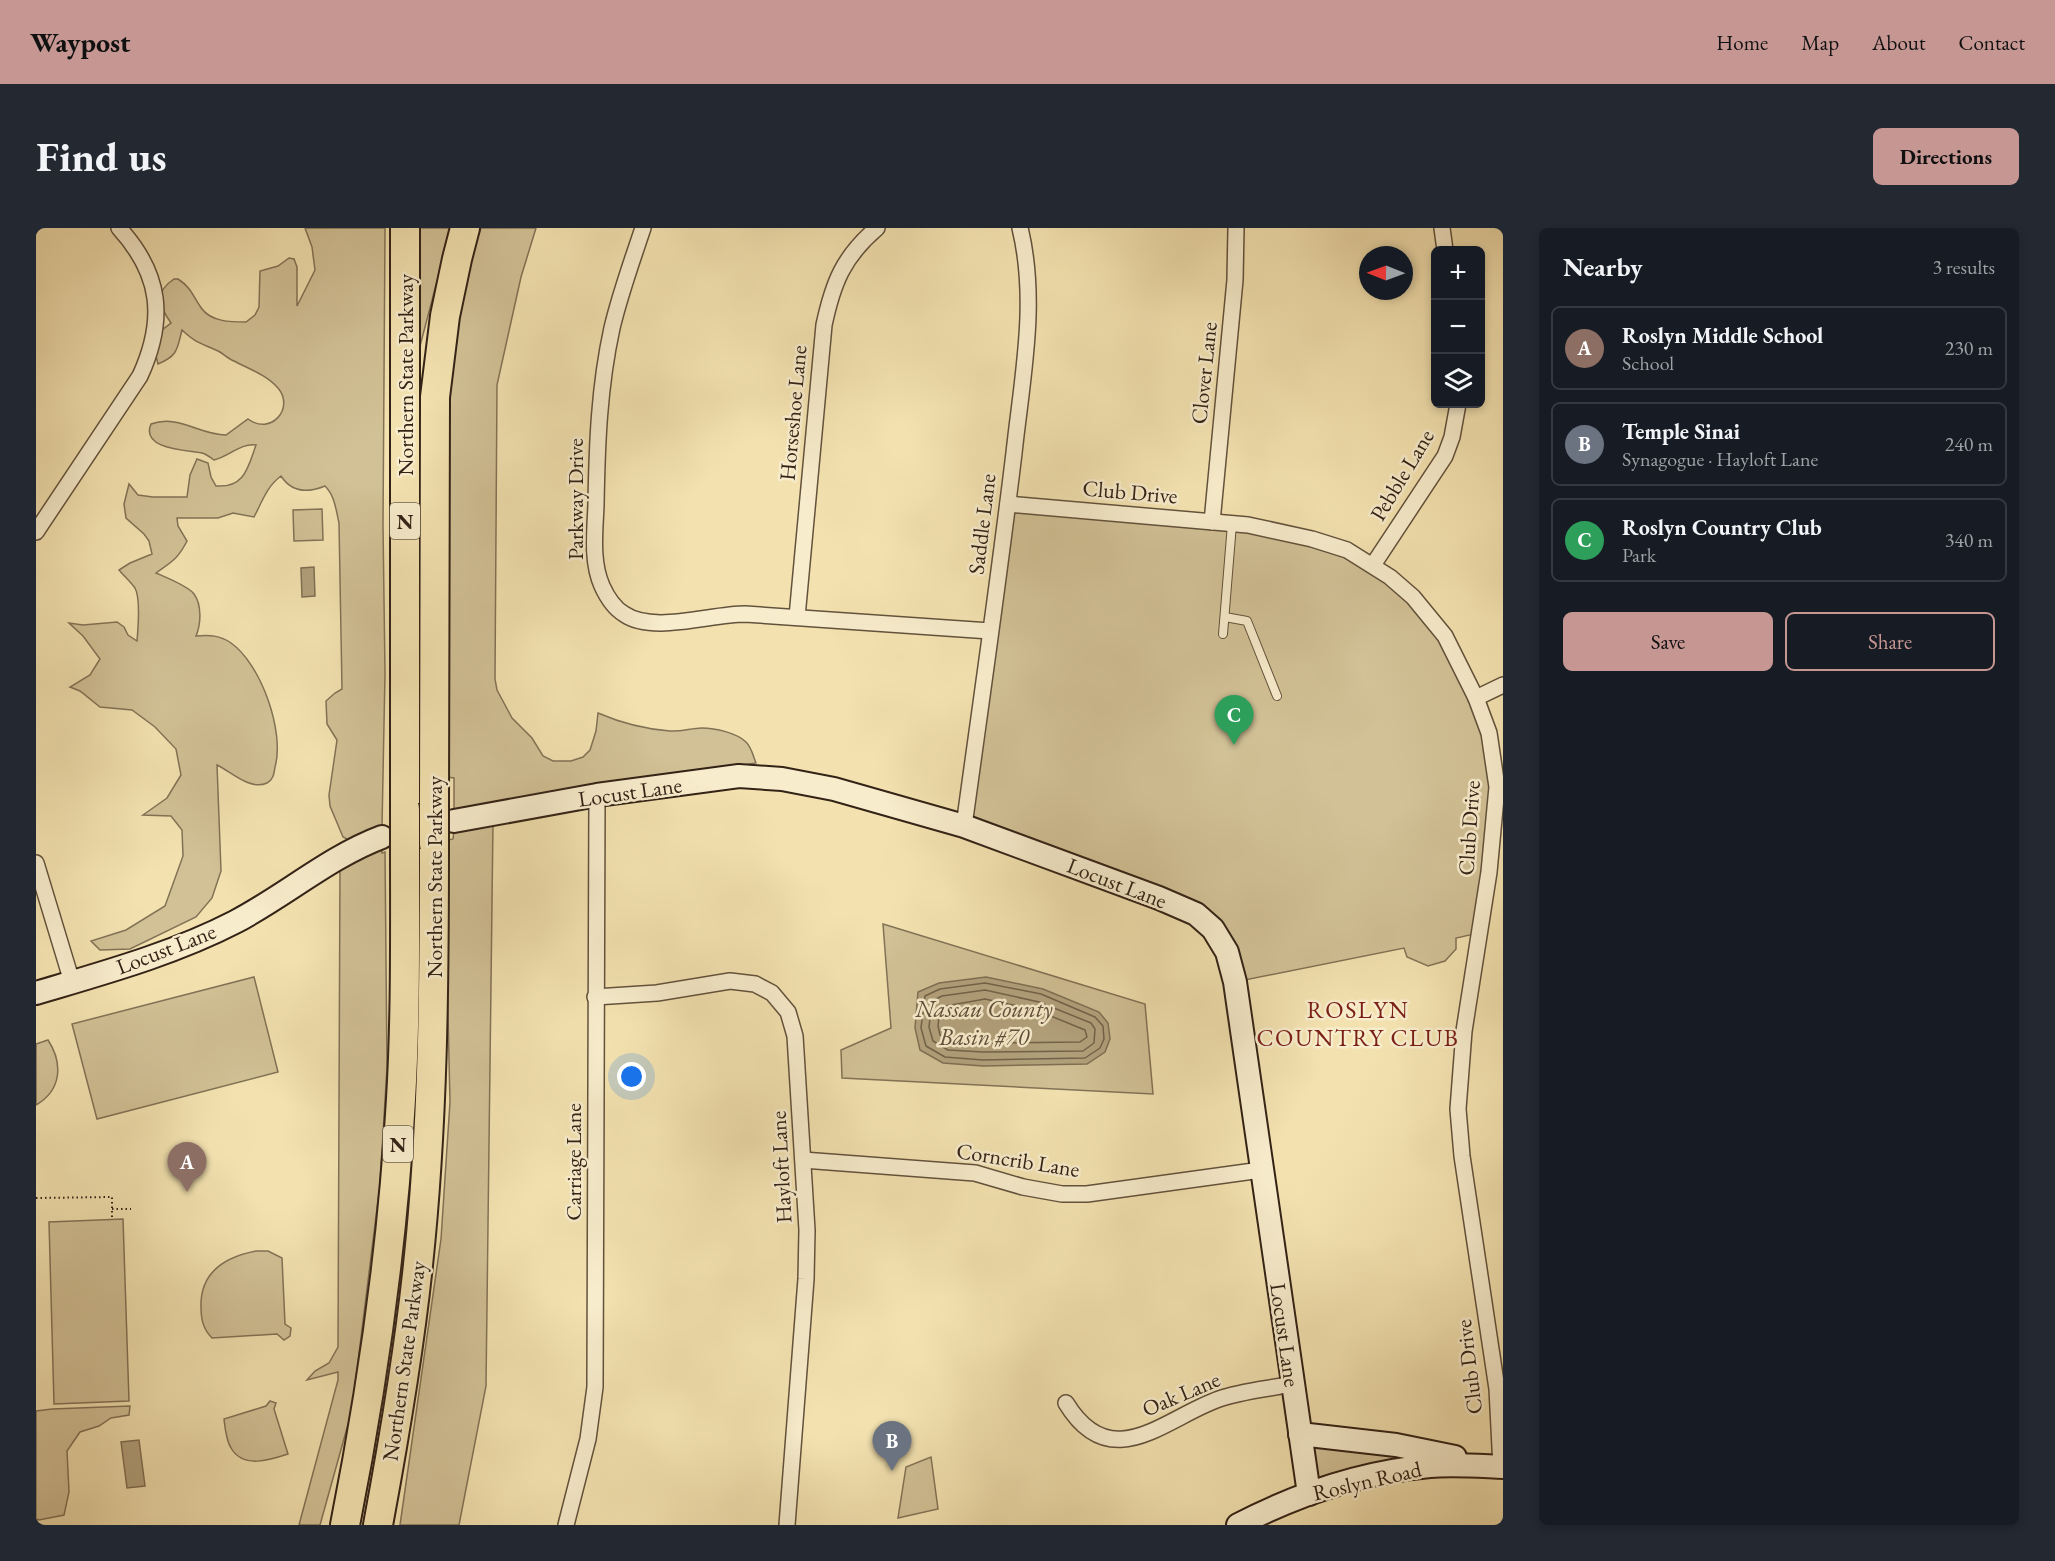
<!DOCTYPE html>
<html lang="en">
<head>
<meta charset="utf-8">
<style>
	:root { --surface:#171b24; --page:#242831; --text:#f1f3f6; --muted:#9ea1a6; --line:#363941; --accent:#c59692 }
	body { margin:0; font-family:"EB Garamond",serif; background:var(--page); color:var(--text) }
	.controls { position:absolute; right:18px; top:18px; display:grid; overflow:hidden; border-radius:9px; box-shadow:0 3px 9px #0003 }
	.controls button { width:54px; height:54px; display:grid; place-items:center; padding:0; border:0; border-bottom:2px solid var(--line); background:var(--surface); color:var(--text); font:30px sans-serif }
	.compass { position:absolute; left:1323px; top:18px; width:54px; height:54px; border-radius:50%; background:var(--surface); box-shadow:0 3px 9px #0003; rotate:271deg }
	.you { position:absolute; left:596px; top:849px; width:21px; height:21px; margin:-15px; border:4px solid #fff; border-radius:50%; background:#1a73e8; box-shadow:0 0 0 9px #1a73e833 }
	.badge { display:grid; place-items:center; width:39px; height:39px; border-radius:50%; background:var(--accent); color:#fff; font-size:20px; font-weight:700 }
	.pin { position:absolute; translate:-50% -50px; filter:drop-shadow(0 2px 3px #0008) }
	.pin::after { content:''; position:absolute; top:32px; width:21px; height:18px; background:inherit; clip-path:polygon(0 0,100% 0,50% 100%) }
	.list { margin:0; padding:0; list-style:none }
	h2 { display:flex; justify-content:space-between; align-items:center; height:78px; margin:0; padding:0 24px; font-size:26px }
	h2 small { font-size:20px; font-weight:400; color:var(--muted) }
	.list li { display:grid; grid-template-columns:39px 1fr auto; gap:18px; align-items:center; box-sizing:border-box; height:84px; margin:0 12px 12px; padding:0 12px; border:2px solid var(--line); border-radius:9px }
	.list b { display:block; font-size:22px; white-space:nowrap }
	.list p { margin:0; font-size:20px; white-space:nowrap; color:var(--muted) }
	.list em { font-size:20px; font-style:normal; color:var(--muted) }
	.actions { display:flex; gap:12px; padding:18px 24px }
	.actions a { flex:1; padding:14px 0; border:2px solid var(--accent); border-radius:9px; text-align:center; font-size:21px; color:var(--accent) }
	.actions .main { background:var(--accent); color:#111 }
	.icon { flex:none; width:33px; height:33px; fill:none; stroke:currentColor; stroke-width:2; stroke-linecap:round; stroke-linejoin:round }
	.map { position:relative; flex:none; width:1467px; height:1297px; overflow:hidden; border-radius:9px }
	header { display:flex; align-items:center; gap:36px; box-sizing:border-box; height:84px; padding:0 30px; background:var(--accent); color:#111 }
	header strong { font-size:28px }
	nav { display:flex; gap:33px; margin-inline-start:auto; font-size:21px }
	.intro { display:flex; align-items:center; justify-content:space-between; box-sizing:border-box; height:144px; padding:0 36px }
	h1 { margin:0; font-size:42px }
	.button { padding:15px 27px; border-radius:9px; background:var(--accent); color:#111; font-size:21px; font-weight:700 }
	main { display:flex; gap:36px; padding:0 36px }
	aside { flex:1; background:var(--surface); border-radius:9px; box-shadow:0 3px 9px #0003 }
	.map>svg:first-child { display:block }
</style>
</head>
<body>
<header>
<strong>Waypost</strong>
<nav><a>Home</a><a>Map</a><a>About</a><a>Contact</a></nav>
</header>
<div class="intro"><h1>Find us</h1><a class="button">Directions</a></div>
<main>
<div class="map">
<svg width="1467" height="1297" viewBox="0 0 1467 1297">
	<rect width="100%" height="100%" fill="#f3e2b0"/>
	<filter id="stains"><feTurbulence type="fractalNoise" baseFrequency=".00333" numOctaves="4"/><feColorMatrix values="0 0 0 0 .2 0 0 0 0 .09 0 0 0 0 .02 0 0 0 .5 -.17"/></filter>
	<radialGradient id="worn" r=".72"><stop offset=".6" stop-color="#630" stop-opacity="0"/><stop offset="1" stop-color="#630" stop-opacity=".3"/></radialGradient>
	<!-- green -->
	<g fill="#d2c196" stroke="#827256" stroke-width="1.5">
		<path d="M269 0H349V4L347 297 349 445 346 599 313 612 307 609 294 578 293 567 301 512 291 496 290 473 299 465 306 461 303 295C300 282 299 268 289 258 272 265 256 265 245 248 231 258 226 274 218 289L197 285 182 290H141L142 298 151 313C142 331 135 334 120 345 129 349 152 358 158 366 166 377 165 396 160 408 173 407 184 407 195 415 225 436 249 504 239 539 238 545 238 551 231 555 214 563 194 543 181 537L185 643 176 670 160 689 94 721 64 722 55 713 90 702 129 678 147 628 146 602 135 588 107 587 131 570 145 547 140 521 119 499 96 482 64 479 44 463 34 459 54 447 64 431 47 408 33 395 47 397 81 394 88 399 92 407 101 413C102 401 105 371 99 360 95 354 88 348 83 342L94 335 116 326 113 313 108 306 90 290 88 276 93 256 102 267 117 269H151L154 247 161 231 172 235 175 249 180 258C209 260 212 239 220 217 204 215 194 228 178 232 174 229 170 226 166 225 153 222 104 222 115 196 143 186 163 207 190 207L212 191C235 208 259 180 242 160 231 147 213 141 198 133 192 131 188 126 182 123 165 115 161 116 146 102 141 121 142 128 122 136L119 124 122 105 135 95C123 78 117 65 138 51H142C156 60 157 69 166 81 176 94 195 94 210 94L219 87 223 79 224 43 242 38 253 30 258 31 261 39V78L279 42 276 19Z"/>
		<polygon points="383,0 415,0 384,118 382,76"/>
		<path d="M445 0H500L485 49 461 157 459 451 461 462 476 490 496 510 507 528 517 533H535L547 529 554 522 560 503 562 485C585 495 608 501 634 503 646 504 655 500 666 500 679 500 701 505 710 514 716 520 717 528 720 535L418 583V550L411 549 407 192 427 51Z"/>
		<polygon points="974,274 1212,297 1343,340 1409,408 1458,529 1443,705 1420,710 1420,721 1409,733 1392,738 1371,729 1368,720 1199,754 1177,701 928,598"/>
		<polygon points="286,281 287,312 258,313 257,282"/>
		<polygon points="457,595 450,1158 423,1297 364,1297 405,1011 414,874 408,613 417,611 418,602"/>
		<polygon points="345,619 346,625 349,624 351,839 344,956 316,1182 284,1297 263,1297 302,1152 302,1144 271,1152 279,1143 293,1135 302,1119 304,638"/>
		<polygon points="847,696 1109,776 1117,866 806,850 805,822 855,800"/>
		<polygon points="218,749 242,844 61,891 36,796"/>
		<path d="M12 812C27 835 26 862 0 877V816Z"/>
		<polygon points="87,991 93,1173 18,1176 13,994"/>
		<path d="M220 1023H232L246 1030 249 1096 255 1100 254 1108 248 1112 241 1106 176 1110C167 1101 165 1091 165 1079 164 1044 189 1029 220 1023Z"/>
		<path d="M234 1173 240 1175 238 1181 252 1226C234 1232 207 1241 195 1220 190 1212 189 1200 188 1191L230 1178Z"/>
		<polygon points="94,1178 93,1187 75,1190 63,1198 44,1204 31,1223 33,1264 28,1287 3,1292 0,1290 0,1183 16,1181"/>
		<polygon points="1264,1206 1360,1217 1396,1238 1273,1266"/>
		<polygon points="895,1229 902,1281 862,1290 870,1239"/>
	</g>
	<!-- water -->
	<g fill="#b2a17c" stroke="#7f6e53" stroke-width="1.5">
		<polygon points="278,339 279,368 266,369 265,340"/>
		<polygon points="950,749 1007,761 1063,784 1072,795 1074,811 1069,824 1051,836 947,838 907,835 884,822 879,800 882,764 903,755"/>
		<polygon points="103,1212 109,1258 91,1260 85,1214"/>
	</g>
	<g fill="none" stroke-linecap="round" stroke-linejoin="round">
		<!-- shore -->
		<g stroke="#726249" stroke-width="1.5">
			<polygon points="949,755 1005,766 1059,789 1067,798 1068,811 1064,820 1049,830 947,832 909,829 890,818 885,800 889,768 904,761"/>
			<polygon points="949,762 1003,774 1055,795 1059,801 1058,815 1047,823 947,824 912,822 897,813 893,799 896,773 906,768"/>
			<polygon points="949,771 1000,782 1049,802 1051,809 1044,814 947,815 915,813 904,807 902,798 904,779"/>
		</g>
		<!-- lane casing -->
		<g stroke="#63523c" stroke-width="10">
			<g id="lane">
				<polyline points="1189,389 1211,393 1241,468"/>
				<polyline points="1187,406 1196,296"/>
			</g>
		</g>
		<!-- street casing -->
		<g stroke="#63523c" stroke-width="18">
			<g id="street">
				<path d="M607 0C596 33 584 66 576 100 563 159 561 217 560 277 559 303 555 333 566 358 571 369 578 380 588 386 617 406 674 386 709 386L954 403"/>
				<polyline points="1406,0 1409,22"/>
				<polyline points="972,276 1212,297 1276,311 1311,322 1354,349 1377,369 1409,408 1440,470 1453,505 1461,559 1453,644 1428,803 1422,881 1426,928 1461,1161 1465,1239"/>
				<polyline points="1176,294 1199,52 1200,0"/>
				<path d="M0 304 104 148C130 91 125 46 83 0"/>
				<polyline points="1337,337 1409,228 1416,209 1422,176"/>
				<path d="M761 389 788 97C797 55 807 29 841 0"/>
				<polyline points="1440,470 1467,457"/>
				<path d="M928 598C945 474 963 350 978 225 986 150 1002 74 984 0"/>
				<polyline points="0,635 36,754"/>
				<polyline points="559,769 621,765 694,753 719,756 736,765 752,784 759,808 771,1002 770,1051 751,1297"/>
				<polyline points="767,932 939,945 987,959 1026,966 1051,966 1225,942"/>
				<path d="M1030 1175C1075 1249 1129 1190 1183 1171 1206 1163 1232 1161 1256 1156"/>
				<polyline points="530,1297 552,1211 559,1159 561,567"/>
			</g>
		</g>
		<!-- secondary casing -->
		<g stroke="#332216" stroke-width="26">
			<g id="secondary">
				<polyline points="418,593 561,567 703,548 746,551 798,561 928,598 1123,670 1160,686 1177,701 1191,724 1199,754 1273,1266"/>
				<path d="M0 765C67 745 137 726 199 694 249 668 293 629 346 609"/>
				<polyline points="1264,1206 1360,1217 1419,1229"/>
				<path d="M1202 1297C1262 1266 1326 1244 1394 1238 1417 1236 1443 1238 1467 1239"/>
			</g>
		</g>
		<!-- highway casing -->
		<g stroke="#332216" stroke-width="32">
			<g id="highway">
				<polyline points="369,0 369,581"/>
				<polyline points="398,575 399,169 409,88 421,31 429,0"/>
				<path d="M309 1297C337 1156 357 1014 365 871 370 788 369 704 369 621"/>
				<path d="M342 1297C358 1211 373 1124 382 1037 397 897 398 757 398 616"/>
			</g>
		</g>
		<!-- path -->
		<g stroke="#332216" stroke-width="2" stroke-dasharray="1.5 3" stroke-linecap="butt">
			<polyline points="0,970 76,969 76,992"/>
			<polyline points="76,981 95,981"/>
		</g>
		<!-- lane -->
		<use href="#lane" stroke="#f7eccc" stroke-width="8"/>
		<!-- street -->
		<use href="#street" stroke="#f7eccc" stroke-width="15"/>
		<!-- secondary -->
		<use href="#secondary" stroke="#f7eccc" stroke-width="22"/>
		<!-- highway -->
		<use href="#highway" stroke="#f3e2b0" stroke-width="28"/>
		<!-- highway-bridge casing -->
		<g stroke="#332216" stroke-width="32" stroke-linecap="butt">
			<g id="highway-bridge">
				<polyline points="398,616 398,575"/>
				<polyline points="369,621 369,581"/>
			</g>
		</g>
		<!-- highway-bridge -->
		<use href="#highway-bridge" stroke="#f3e2b0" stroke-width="28"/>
	</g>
	<g text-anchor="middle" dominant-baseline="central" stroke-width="5" stroke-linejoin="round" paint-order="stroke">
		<!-- shield labels -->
		<g fill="#f7eccc" stroke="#6e5f4d" stroke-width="1.5">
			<rect x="354" y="275" width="30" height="36" rx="4.5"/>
			<rect x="347" y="898" width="30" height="36" rx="4.5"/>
		</g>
		<g font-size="21" font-weight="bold" fill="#332216">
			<text x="369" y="293">N</text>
			<text x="362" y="916">N</text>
		</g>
		<!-- street labels -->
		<g font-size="22" fill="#332216" stroke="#f7eccc">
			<text transform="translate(1168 145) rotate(-84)">Clover Lane</text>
			<text transform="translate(369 147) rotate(-90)">Northern State Parkway</text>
			<text transform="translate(757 185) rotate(-85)">Horseshoe Lane</text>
			<text transform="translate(1366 247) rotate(-59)">Pebble Lane</text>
			<text transform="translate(1094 264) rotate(5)">Club Drive</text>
			<text transform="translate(539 271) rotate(-90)">Parkway Drive</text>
			<text transform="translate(946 296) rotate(-83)">Saddle Lane</text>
			<text transform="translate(594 564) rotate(-8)">Locust Lane</text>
			<text transform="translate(1433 600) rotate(-86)">Club Drive</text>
			<text transform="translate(398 649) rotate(-90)">Northern State Parkway</text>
			<text transform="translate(1081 655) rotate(21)">Locust Lane</text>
			<text transform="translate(130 721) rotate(-21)">Locust Lane</text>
			<text transform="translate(982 932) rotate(9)">Corncrib Lane</text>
			<text transform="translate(537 934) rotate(-90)">Carriage Lane</text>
			<text transform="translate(745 939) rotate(-93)">Hayloft Lane</text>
			<text transform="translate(1249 1107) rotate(82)">Locust Lane</text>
			<text transform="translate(368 1133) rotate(-82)">Northern State Parkway</text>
			<text transform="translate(1433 1139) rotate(-97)">Club Drive</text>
			<text transform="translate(1145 1166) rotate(-23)">Oak Lane</text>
			<text transform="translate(1331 1253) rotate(-13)">Roslyn Road</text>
		</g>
		<!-- water labels -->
		<g font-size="24" font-style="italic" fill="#5f4e3a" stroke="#f7eccc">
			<text x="948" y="780">Nassau County<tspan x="948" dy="28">Basin #70</tspan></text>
		</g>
		<!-- neighbourhood labels -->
		<g font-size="24" letter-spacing="1.5" fill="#7a1f14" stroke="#f7eccc">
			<text x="1322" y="781">ROSLYN<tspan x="1322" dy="28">COUNTRY CLUB</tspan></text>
		</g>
	</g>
	<rect width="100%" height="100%" filter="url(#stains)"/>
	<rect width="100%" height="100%" fill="url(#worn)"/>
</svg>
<div class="controls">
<button>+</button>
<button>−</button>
<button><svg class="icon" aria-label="layers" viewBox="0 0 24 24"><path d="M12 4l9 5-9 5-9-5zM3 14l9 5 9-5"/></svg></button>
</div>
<svg class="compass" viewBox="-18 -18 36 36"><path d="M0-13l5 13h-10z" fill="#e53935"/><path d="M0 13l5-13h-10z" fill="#9ea1a6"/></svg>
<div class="you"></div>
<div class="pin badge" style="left:151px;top:964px;background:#8d6e63">A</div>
<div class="pin badge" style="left:856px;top:1243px;background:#6b7280">B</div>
<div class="pin badge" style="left:1198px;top:517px;background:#2e9e5b">C</div>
</div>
<aside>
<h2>Nearby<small>3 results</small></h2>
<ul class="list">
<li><span class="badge" style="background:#8d6e63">A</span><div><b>Roslyn Middle School</b><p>School</p></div><em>230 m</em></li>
<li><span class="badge" style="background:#6b7280">B</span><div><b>Temple Sinai</b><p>Synagogue · Hayloft Lane</p></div><em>240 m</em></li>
<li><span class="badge" style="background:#2e9e5b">C</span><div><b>Roslyn Country Club</b><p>Park</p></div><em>340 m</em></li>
</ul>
<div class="actions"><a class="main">Save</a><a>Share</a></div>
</aside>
</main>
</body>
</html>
